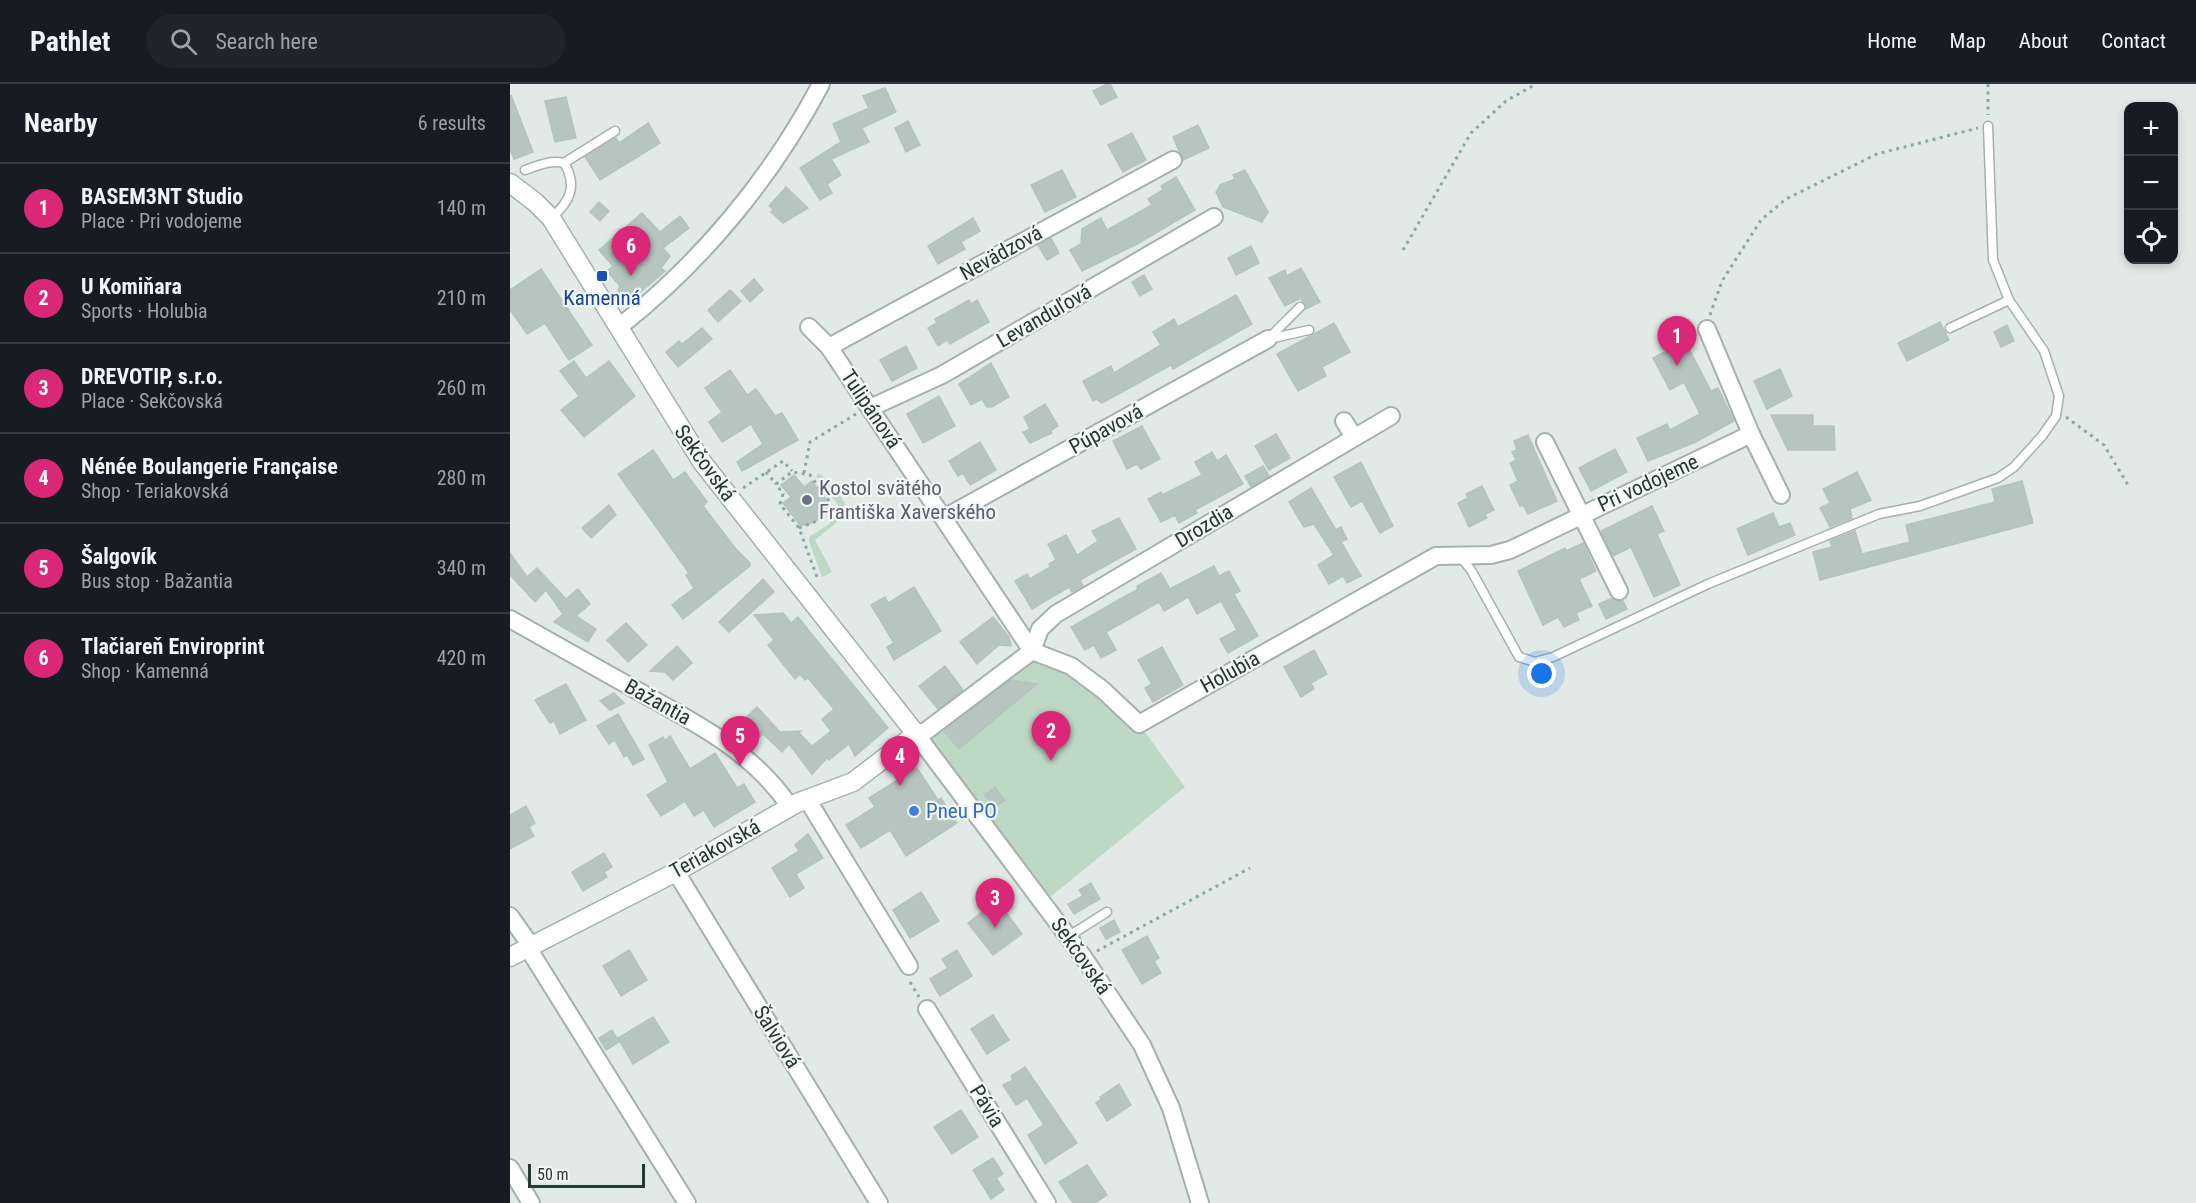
<!DOCTYPE html>
<html lang="en">
<head>
<meta charset="utf-8">
<style>
	:root { --surface:#171b24; --page:#20242c; --text:#f1f3f6; --muted:#9ea1a6; --line:#363941; --accent:#db2777 }
	body { margin:0; font-family:"Roboto Condensed",sans-serif; background:var(--page); color:var(--text) }
	.controls { position:absolute; right:18px; top:18px; display:grid; overflow:hidden; border-radius:12px; box-shadow:0 3px 9px #0003 }
	.controls button { width:54px; height:54px; display:grid; place-items:center; padding:0; border:0; border-bottom:2px solid var(--line); background:var(--surface); color:var(--text); font:30px sans-serif }
	.scale { position:absolute; left:18px; bottom:15px; width:117px; box-sizing:border-box; padding-left:6px; border:3px solid #243935; border-top:0; font-size:16px; line-height:21px; white-space:nowrap; color:#243935; -webkit-text-stroke:4px #f2f7f5; paint-order:stroke }
	.you { position:absolute; left:1032px; top:590px; width:21px; height:21px; margin:-15px; border:4px solid #fff; border-radius:50%; background:#1a73e8; box-shadow:0 0 0 9px #1a73e833 }
	.badge { display:grid; place-items:center; width:39px; height:39px; border-radius:50%; background:var(--accent); color:#fff; font-size:20px; font-weight:700 }
	.pin { position:absolute; translate:-50% -50px; filter:drop-shadow(0 2px 3px #0008) }
	.pin::after { content:''; position:absolute; top:32px; width:21px; height:18px; background:inherit; clip-path:polygon(0 0,100% 0,50% 100%) }
	.list { margin:0; padding:0; list-style:none }
	h2 { display:flex; justify-content:space-between; align-items:center; height:78px; margin:0; padding:0 24px; font-size:26px }
	h2 small { font-size:20px; font-weight:400; color:var(--muted) }
	.list li { display:grid; grid-template-columns:39px 1fr auto; gap:18px; align-items:center; box-sizing:border-box; height:90px; padding:0 24px; border-top:2px solid var(--line) }
	.list b { display:block; font-size:22px; white-space:nowrap }
	.list p { margin:0; font-size:20px; white-space:nowrap; color:var(--muted) }
	.list em { font-size:20px; font-style:normal; color:var(--muted) }
	.icon { flex:none; width:33px; height:33px; fill:none; stroke:currentColor; stroke-width:2; stroke-linecap:round; stroke-linejoin:round }
	.map { position:relative; flex:none; width:1686px; height:1119px; overflow:hidden }
	header { display:flex; align-items:center; gap:36px; box-sizing:border-box; height:84px; padding:0 30px; background:var(--surface); border-bottom:2px solid var(--line) }
	header strong { font-size:28px }
	nav { display:flex; gap:33px; margin-inline-start:auto; font-size:21px }
	.search { width:420px; height:54px; background:var(--page); display:flex; align-items:center; gap:15px; box-sizing:border-box; padding:0 21px; border-radius:33px; color:var(--muted); font-size:22px }
	main { display:flex }
	aside { flex:1; background:var(--surface) }
	.map>svg:first-child { display:block }
</style>
</head>
<body>
<header>
<strong>Pathlet</strong>
<div class="search"><svg class="icon" aria-label="search" viewBox="0 0 24 24"><circle cx="10" cy="10" r="6"/><path d="M15 15l6 6"/></svg>Search here</div>
<nav><a>Home</a><a>Map</a><a>About</a><a>Contact</a></nav>
</header>
<main>
<aside>
<h2>Nearby<small>6 results</small></h2>
<ul class="list">
<li><span class="badge">1</span><div><b>BASEM3NT Studio</b><p>Place · Pri vodojeme</p></div><em>140 m</em></li>
<li><span class="badge">2</span><div><b>U Komiňara</b><p>Sports · Holubia</p></div><em>210 m</em></li>
<li><span class="badge">3</span><div><b>DREVOTIP, s.r.o.</b><p>Place · Sekčovská</p></div><em>260 m</em></li>
<li><span class="badge">4</span><div><b>Nénée Boulangerie Française</b><p>Shop · Teriakovská</p></div><em>280 m</em></li>
<li><span class="badge">5</span><div><b>Šalgovík</b><p>Bus stop · Bažantia</p></div><em>340 m</em></li>
<li><span class="badge">6</span><div><b>Tlačiareň Enviroprint</b><p>Shop · Kamenná</p></div><em>420 m</em></li>
</ul>
</aside>
<div class="map">
<svg width="1686" height="1119" viewBox="0 0 1686 1119">
	<rect width="100%" height="100%" fill="#e2eae7"/>
	<!-- green -->
	<g fill="#bdd9c6">
		<polygon points="309,389 326,405 335,420 325,440 305,456 322,488 312,493 299,457 300,452 318,441 327,429 328,421 306,392"/>
		<polygon points="522,567 561,582 629,640 675,703 533,819 406,650"/>
	</g>
	<!-- building -->
	<g fill="#b7c5c0" stroke="#b5c3be" stroke-width="1.5">
		<polygon points="597,0 600,0 607,13 591,21 583,7"/>
		<polygon points="375,4 386,28 352,44 359,58 321,75 331,91 317,100 322,109 310,116 290,84 331,58 323,40 359,24 353,12"/>
		<polygon points="1,11 23,68 4,75 0,65"/>
		<polygon points="56,13 66,54 45,58 35,17"/>
		<polygon points="398,37 410,61 396,68 385,44"/>
		<polygon points="138,39 150,59 90,96 75,73 106,54 109,59"/>
		<polygon points="688,41 699,64 673,76 663,53"/>
		<polygon points="622,49 636,76 613,88 598,61"/>
		<polygon points="552,86 566,113 535,128 521,101"/>
		<polygon points="735,86 758,128 752,138 713,123 706,108 710,101 725,95 723,91"/>
		<polygon points="666,93 685,126 627,160 572,187 560,166 571,160 572,145 591,134 597,146 642,121 638,115 653,106 651,102"/>
		<polygon points="276,103 298,124 273,139 261,128 264,125 259,122"/>
		<polygon points="89,118 99,127 90,137 80,128"/>
		<polygon points="132,129 150,148 170,132 179,144 153,164 160,172 151,184 155,187 119,218 108,206 110,202 97,187 103,182 89,166"/>
		<polygon points="463,134 470,147 451,158 455,165 428,180 418,162"/>
		<polygon points="541,154 549,169 537,176 528,161"/>
		<polygon points="741,162 749,179 726,191 718,174"/>
		<polygon points="791,184 810,218 796,225 791,214 775,222 759,194 775,186 777,192"/>
		<polygon points="31,185 82,261 59,276 35,239 17,250 0,226 0,206"/>
		<polygon points="634,191 642,205 630,212 622,198"/>
		<polygon points="244,195 253,206 240,218 231,207"/>
		<polygon points="220,206 231,217 208,238 198,226"/>
		<polygon points="726,211 742,240 663,285 661,281 592,319 586,315 583,317 573,297 601,282 604,289 651,261 643,248 664,235 668,243"/>
		<polygon points="459,216 461,220 467,216 479,238 440,260 437,256 428,262 418,244 427,239 425,235"/>
		<polygon points="1430,238 1439,256 1397,277 1388,259"/>
		<polygon points="824,239 840,268 812,283 816,292 788,307 767,270"/>
		<polygon points="1497,241 1504,257 1491,263 1484,248"/>
		<polygon points="192,244 202,255 168,283 156,268 169,257 172,260"/>
		<polygon points="1175,257 1201,307 1208,304 1224,337 1186,358 1138,377 1127,354 1157,340 1160,346 1190,330 1174,298 1160,306 1143,274"/>
		<polygon points="396,262 407,284 382,297 370,276"/>
		<polygon points="64,277 76,294 99,277 125,312 74,353 51,326 69,312 50,287"/>
		<polygon points="481,279 499,313 482,323 477,323 472,315 461,321 449,300"/>
		<polygon points="1270,285 1282,312 1257,325 1244,297"/>
		<polygon points="220,286 237,311 246,305 265,332 272,329 288,356 232,387 227,378 253,360 241,340 212,358 199,338 212,328 195,304"/>
		<polygon points="429,312 445,342 413,359 397,330"/>
		<polygon points="535,320 548,342 540,347 542,349 520,359 513,348 520,345 514,333"/>
		<polygon points="1261,331 1303,331 1303,342 1324,342 1325,366 1278,366"/>
		<polygon points="632,342 650,375 631,385 627,380 617,385 603,357"/>
		<polygon points="766,350 780,374 759,386 745,362"/>
		<polygon points="1018,351 1047,417 1018,430 1013,421 1010,422 1000,401 1008,397 1000,379 1006,376 1002,368 1007,366 1004,357"/>
		<polygon points="470,358 486,386 460,401 453,389 448,392 439,377"/>
		<polygon points="1105,365 1117,388 1081,407 1069,384"/>
		<polygon points="143,366 163,396 175,388 197,418 193,422 225,464 240,479 240,482 173,535 162,521 184,504 176,491 179,489 108,390"/>
		<polygon points="702,368 707,377 716,371 733,400 685,426 687,429 669,439 665,431 651,438 638,415 651,408 652,411 692,391 685,378"/>
		<polygon points="851,378 883,442 870,449 852,417 841,423 824,393"/>
		<polygon points="753,382 759,392 741,403 735,392"/>
		<polygon points="1347,388 1361,416 1340,425 1342,434 1320,443 1310,424 1320,419 1313,405"/>
		<polygon points="284,391 294,403 302,397 319,419 311,434 297,441 290,441 273,419 281,413 271,401"/>
		<polygon points="1512,397 1523,439 1310,496 1303,468 1322,463 1320,457 1345,447 1352,470 1400,458 1396,441 1485,418 1482,405"/>
		<polygon points="972,402 984,426 975,430 977,434 959,443 948,419 958,414 956,410"/>
		<polygon points="801,404 826,446 831,443 837,455 831,458 851,492 837,499 833,492 819,500 808,481 824,471 804,440 794,443 779,418"/>
		<polygon points="99,421 106,431 81,454 72,444"/>
		<polygon points="1142,422 1154,447 1147,450 1170,501 1144,513 1121,463 1103,472 1091,447"/>
		<polygon points="1263,429 1269,443 1280,439 1285,451 1238,471 1227,445"/>
		<polygon points="609,434 626,465 570,496 573,502 562,508 559,503 522,525 505,497 517,490 520,495 540,483 539,480 546,476 538,460 556,451 567,471 588,457 582,447"/>
		<polygon points="1073,459 1086,487 1069,495 1082,522 1066,529 1069,536 1054,543 1048,533 1033,541 1008,487 1055,464 1056,467"/>
		<polygon points="0,469 17,493 27,484 56,515 68,505 80,520 66,532 86,545 78,558 44,538 53,530 36,506 25,518 0,491"/>
		<polygon points="704,482 709,492 719,487 730,507 724,510 748,552 718,569 710,555 727,546 711,517 687,530 678,513 654,527 649,518 596,548 606,566 591,574 584,561 575,566 561,543 628,505 627,502 651,489 660,505"/>
		<polygon points="253,495 264,508 219,548 209,538"/>
		<polygon points="404,503 431,547 384,576 377,563 384,559 361,521 375,513 378,519"/>
		<polygon points="1102,514 1113,517 1117,525 1096,535 1089,520"/>
		<polygon points="273,529 281,539 288,533 378,644 345,672 339,660 319,676 317,674 302,690 279,660 272,668 253,650 244,658 228,641 247,623 270,648 291,647 289,649 302,662 321,647 312,635 324,625 298,594 295,596 290,590 285,595 258,561 264,556 244,531"/>
		<polygon points="483,533 499,553 501,562 489,561 467,580 450,558"/>
		<polygon points="116,539 137,561 118,578 97,556"/>
		<polygon points="167,562 182,579 163,596 155,588 140,587"/>
		<polygon points="652,563 673,601 643,618 635,604 642,600 628,576"/>
		<polygon points="804,566 817,590 801,599 804,605 791,613 774,583"/>
		<polygon points="435,582 453,606 428,625 409,602"/>
		<polygon points="501,596 527,600 449,665 434,647"/>
		<polygon points="56,600 76,636 50,650 44,637 40,639 25,616"/>
		<polygon points="104,609 114,619 100,626 90,617"/>
		<polygon points="108,630 134,675 123,681 117,671 114,673 105,656 99,660 87,642"/>
		<polygon points="160,652 180,685 205,669 227,704 234,700 245,718 204,743 194,726 184,732 175,717 151,732 137,711 158,698 139,661 153,653 155,657"/>
		<polygon points="407,684 428,716 431,714 447,739 396,772 380,746 351,764 336,741 365,723 359,714"/>
		<polygon points="485,703 495,716 485,723 475,711"/>
		<polygon points="16,722 25,739 19,743 24,752 0,765 0,731"/>
		<polygon points="298,750 313,774 286,790 294,804 280,813 262,784 289,767 285,761"/>
		<polygon points="94,769 102,783 94,788 97,793 73,807 62,788"/>
		<polygon points="581,799 590,815 564,830 558,820 573,812 569,806"/>
		<polygon points="411,808 429,837 400,854 383,826"/>
		<polygon points="487,816 512,850 483,871 458,839"/>
		<polygon points="604,836 610,848 596,855 590,844"/>
		<polygon points="637,852 649,874 644,877 651,889 632,900 612,866"/>
		<polygon points="119,866 137,896 111,912 93,882"/>
		<polygon points="447,866 462,892 430,912 420,895 438,884 432,875"/>
		<polygon points="483,931 499,956 477,970 461,945"/>
		<polygon points="143,933 159,958 123,980 108,954"/>
		<polygon points="102,946 109,958 96,966 89,954"/>
		<polygon points="515,983 567,1059 535,1080 518,1051 534,1041 517,1014 506,1021 493,1001 503,996 501,992"/>
		<polygon points="609,1000 621,1021 597,1037 586,1019 591,1015 590,1013"/>
		<polygon points="451,1026 468,1053 442,1070 424,1043"/>
		<polygon points="483,1074 493,1090 486,1094 494,1106 481,1115 463,1086"/>
		<polygon points="577,1081 597,1111 585,1119 563,1119 549,1098"/>
	</g>
	<g fill="none" stroke-linecap="round" stroke-linejoin="round">
		<!-- service casing -->
		<g stroke="#a5b1ae" stroke-width="11">
			<g id="service">
				<polyline points="54,79 105,47"/>
				<path d="M15 86C29 81 40 76 54 79 68 102 60 118 41 134"/>
				<polyline points="1440,244 1499,216"/>
				<polyline points="758,255 790,223"/>
				<polyline points="759,255 799,246"/>
				<polyline points="950,472 961,486 1009,573 1025,578 1043,573 1198,500 1369,430 1410,422 1488,394 1504,383 1532,352 1546,332 1549,312 1534,267 1499,216 1483,176 1478,42"/>
				<polyline points="559,852 597,828"/>
			</g>
		</g>
		<!-- minor casing -->
		<g stroke="#a5b1ae" stroke-width="20">
			<g id="minor">
				<path d="M109 243C192 178 262 93 311 0"/>
				<polyline points="299,243 319,263 522,567"/>
				<polyline points="319,263 663,76"/>
				<polyline points="360,324 432,291 704,133"/>
				<polyline points="834,337 844,353"/>
				<polyline points="1241,350 1271,411"/>
				<polyline points="1035,358 1109,507"/>
				<polyline points="434,434 758,255"/>
				<path d="M0 535C43 559 86 583 128 607 185 639 243 667 280 723"/>
				<polyline points="522,567 561,582 593,606 629,640 926,472 981,471 1000,466 1241,350 1197,245"/>
				<polyline points="522,567 416,647 406,650 574,874 632,961 661,1024 690,1119"/>
				<polyline points="522,567 530,545 546,530 881,332"/>
				<polyline points="297,715 399,882"/>
				<polyline points="166,788 369,1119"/>
				<polyline points="0,832 21,862"/>
				<polyline points="18,864 177,1119"/>
				<polyline points="417,925 537,1119"/>
				<polyline points="0,1084 21,1119"/>
			</g>
		</g>
		<!-- tertiary casing -->
		<g stroke="#a5b1ae" stroke-width="21">
			<polyline id="tertiary" points="0,99 25,118 41,134 192,378 406,650 343,698 287,719 166,788 0,873"/>
		</g>
		<!-- path -->
		<g stroke="#85aba2" stroke-width="3" stroke-dasharray="3 4.5" stroke-linecap="butt">
			<polyline points="1478,0 1478,31"/>
			<polyline points="893,166 961,49 996,17 1026,0"/>
			<polyline points="1200,231 1212,197 1251,136 1276,115 1367,70 1468,44"/>
			<polyline points="1556,333 1594,361 1618,401"/>
			<polyline points="256,388 266,400"/>
			<polyline points="294,389 300,358 346,330"/>
			<polyline points="233,404 273,377 282,387"/>
			<polyline points="289,444 312,435 320,418 300,391 282,388 266,400 273,410 270,420 289,444 307,493 305,495"/>
			<polyline points="587,867 740,784"/>
			<polyline points="400,898 409,913"/>
		</g>
		<!-- service -->
		<use href="#service" stroke="#fff" stroke-width="8"/>
		<!-- minor -->
		<use href="#minor" stroke="#fff" stroke-width="16"/>
		<!-- tertiary -->
		<use href="#tertiary" stroke="#fff" stroke-width="18"/>
	</g>
	<!-- markers -->
	<rect fill="#1a4fb4" stroke="#f2f7f5" stroke-width="2" x="86" y="186" width="12" height="12" rx="3"/>
	<circle fill="#6b7280" stroke="#f2f7f5" stroke-width="2" cx="297" cy="416" r="6"/>
	<circle fill="#3f7fe0" stroke="#f2f7f5" stroke-width="2" cx="404" cy="727" r="6"/>
	<g text-anchor="middle" dominant-baseline="central" stroke-width="4.5" stroke-linejoin="round" paint-order="stroke">
		<!-- street labels -->
		<g font-size="21" fill="#243935" stroke="#f2f7f5">
			<text transform="translate(491 169) rotate(-29)">Nevädzová</text>
			<text transform="translate(534 232) rotate(-30)">Levanduľová</text>
			<text transform="translate(361 325) rotate(56)">Tulipánová</text>
			<text transform="translate(596 345) rotate(-29)">Púpavová</text>
			<text transform="translate(195 379) rotate(54)">Sekčovská</text>
			<text transform="translate(1138 399) rotate(-25)">Pri vodojeme</text>
			<text transform="translate(694 442) rotate(-31)">Drozdia</text>
			<text transform="translate(720 588) rotate(-29)">Holubia</text>
			<text transform="translate(148 618) rotate(29)">Bažantia</text>
			<text transform="translate(205 765) rotate(-29)">Teriakovská</text>
			<text transform="translate(571 872) rotate(55)">Sekčovská</text>
			<text transform="translate(267 953) rotate(58)">Šalviová</text>
			<text transform="translate(477 1022) rotate(58)">Pávia</text>
		</g>
		<!-- transit labels -->
		<g font-size="21" fill="#164399" stroke="#f2f7f5">
			<text x="92" y="214">Kamenná</text>
		</g>
		<!-- worship labels -->
		<g font-size="21" fill="#5b616d" stroke="#f2f7f5" text-anchor="start">
			<text x="309" y="404">Kostol svätého<tspan x="309" dy="24">Františka Xaverského</tspan></text>
		</g>
		<!-- shop labels -->
		<g font-size="21" fill="#366cbe" stroke="#f2f7f5" text-anchor="start">
			<text x="416" y="727">Pneu PO</text>
		</g>
	</g>
</svg>
<div class="controls">
<button>+</button>
<button>−</button>
<button><svg class="icon" aria-label="locate" viewBox="0 0 24 24"><circle cx="12" cy="12" r="6"/><path d="M12 2v4M12 18v4M2 12h4M18 12h4"/></svg></button>
</div>
<div class="scale">50 m</div>
<div class="you"></div>
<div class="pin badge" style="left:1167px;top:282px">1</div>
<div class="pin badge" style="left:541px;top:677px">2</div>
<div class="pin badge" style="left:485px;top:844px">3</div>
<div class="pin badge" style="left:390px;top:702px">4</div>
<div class="pin badge" style="left:230px;top:682px">5</div>
<div class="pin badge" style="left:121px;top:192px">6</div>
</div>
</main>
</body>
</html>
